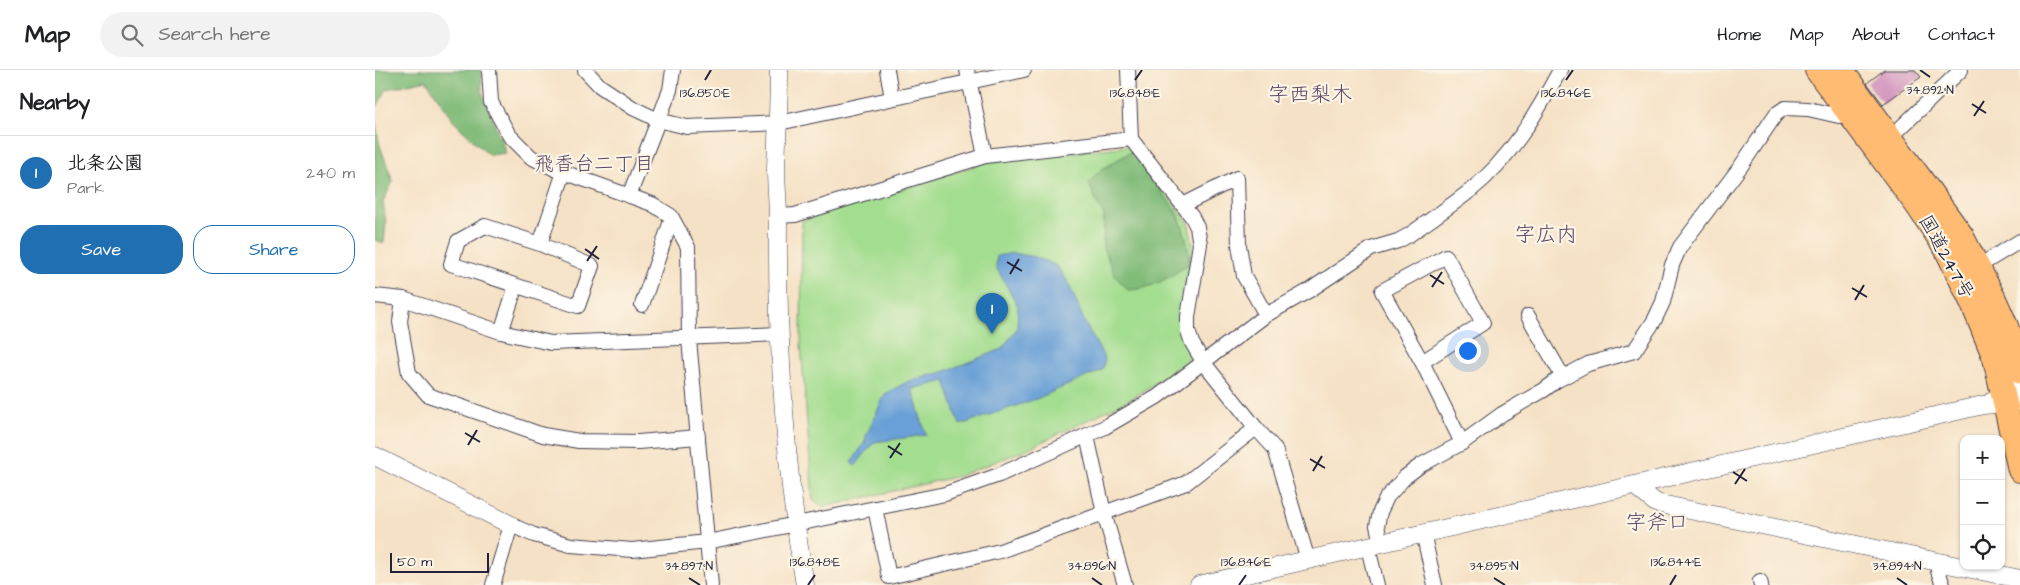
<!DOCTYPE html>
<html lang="en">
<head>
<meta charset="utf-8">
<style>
	:root { --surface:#fff; --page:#f2f2f2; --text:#202124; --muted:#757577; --line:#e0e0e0; --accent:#1f6fb2 }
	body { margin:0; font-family:"Architects Daughter","Klee One",sans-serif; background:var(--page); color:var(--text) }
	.controls { position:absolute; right:15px; bottom:15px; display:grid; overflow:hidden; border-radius:10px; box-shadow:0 1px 4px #0004 }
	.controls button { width:45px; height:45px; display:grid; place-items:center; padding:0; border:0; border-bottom:1px solid var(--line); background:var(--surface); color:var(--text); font:25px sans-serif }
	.scale { position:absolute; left:15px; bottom:12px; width:99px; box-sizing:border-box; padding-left:5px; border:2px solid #22223b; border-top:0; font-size:14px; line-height:18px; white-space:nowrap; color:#22223b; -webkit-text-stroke:4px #fcf5e5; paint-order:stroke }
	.you { position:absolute; left:1092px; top:280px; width:18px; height:18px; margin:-12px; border:4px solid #fff; border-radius:50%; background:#1a73e8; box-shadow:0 0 0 8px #1a73e833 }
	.badge { display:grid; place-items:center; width:32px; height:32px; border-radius:50%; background:var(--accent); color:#fff; font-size:16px; font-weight:700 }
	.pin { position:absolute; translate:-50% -41px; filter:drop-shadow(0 1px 2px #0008) }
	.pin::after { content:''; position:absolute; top:26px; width:18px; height:15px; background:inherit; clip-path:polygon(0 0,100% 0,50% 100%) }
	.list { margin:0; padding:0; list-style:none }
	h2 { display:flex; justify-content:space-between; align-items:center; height:65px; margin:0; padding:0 20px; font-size:21px }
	h2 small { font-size:16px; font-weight:400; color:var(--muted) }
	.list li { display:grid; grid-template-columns:32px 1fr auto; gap:15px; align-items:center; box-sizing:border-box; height:75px; padding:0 20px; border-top:1px solid var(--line) }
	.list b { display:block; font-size:19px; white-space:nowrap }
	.list p { margin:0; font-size:16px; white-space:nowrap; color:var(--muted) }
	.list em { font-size:16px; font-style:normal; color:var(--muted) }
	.actions { display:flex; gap:10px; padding:15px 20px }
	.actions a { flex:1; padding:11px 0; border:1px solid var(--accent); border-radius:20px; text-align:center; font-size:18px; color:var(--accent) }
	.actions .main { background:var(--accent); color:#fff }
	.icon { flex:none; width:28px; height:28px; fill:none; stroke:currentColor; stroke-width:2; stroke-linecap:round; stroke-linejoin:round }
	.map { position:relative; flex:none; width:1645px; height:515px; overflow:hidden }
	header { display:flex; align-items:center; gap:30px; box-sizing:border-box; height:70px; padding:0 25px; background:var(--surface); border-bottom:1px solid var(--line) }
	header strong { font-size:24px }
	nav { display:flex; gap:28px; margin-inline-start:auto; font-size:18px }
	.search { width:350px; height:45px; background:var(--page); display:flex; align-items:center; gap:12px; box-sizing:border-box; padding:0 18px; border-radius:28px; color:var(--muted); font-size:19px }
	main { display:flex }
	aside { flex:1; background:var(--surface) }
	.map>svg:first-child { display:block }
</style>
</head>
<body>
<header>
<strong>Map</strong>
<div class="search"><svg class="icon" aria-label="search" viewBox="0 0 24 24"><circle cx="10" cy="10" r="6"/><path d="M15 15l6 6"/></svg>Search here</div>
<nav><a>Home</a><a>Map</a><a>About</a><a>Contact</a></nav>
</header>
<main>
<aside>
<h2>Nearby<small></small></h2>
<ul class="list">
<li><span class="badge">1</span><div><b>北条公園</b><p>Park</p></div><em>240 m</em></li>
</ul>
<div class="actions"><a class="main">Save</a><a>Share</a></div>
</aside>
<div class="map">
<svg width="1645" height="515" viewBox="0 0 1645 515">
	<rect width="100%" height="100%" fill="#fcf5e5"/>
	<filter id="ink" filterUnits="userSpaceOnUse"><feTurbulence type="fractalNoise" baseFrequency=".02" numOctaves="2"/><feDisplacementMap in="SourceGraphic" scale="10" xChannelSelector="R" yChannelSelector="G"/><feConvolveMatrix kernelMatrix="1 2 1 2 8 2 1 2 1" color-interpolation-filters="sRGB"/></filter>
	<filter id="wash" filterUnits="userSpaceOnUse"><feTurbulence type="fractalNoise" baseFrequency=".0096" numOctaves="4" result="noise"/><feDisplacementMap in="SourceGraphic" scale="20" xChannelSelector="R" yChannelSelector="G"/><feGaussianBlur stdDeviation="1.12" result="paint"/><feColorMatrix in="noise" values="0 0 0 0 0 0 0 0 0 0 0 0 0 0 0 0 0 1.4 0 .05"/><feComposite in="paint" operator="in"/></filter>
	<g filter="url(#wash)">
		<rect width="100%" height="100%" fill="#f5e1c5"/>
		<!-- green -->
		<polygon fill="#a3dd8f" stroke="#628065" points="754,76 813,152 818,176 803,254 815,285 812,291 760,327 650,380 584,406 448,437 438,430 426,275 427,151 611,92"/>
		<!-- forest -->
		<g fill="#82bc7a" stroke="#526f5a">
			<polygon points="0,0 106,0 107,22 131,83 114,85 79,52 51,10 12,19 0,40"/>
			<polygon points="0,50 5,76 18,111 8,132 11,153 9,173 0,170"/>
			<path d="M757 81 804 146 811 168 815 193C795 207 778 219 753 220L741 207 728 178 729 144 721 131 714 113 724 101Z"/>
		</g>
		<!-- water -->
		<polygon fill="#6aa0d7" stroke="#466189" points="638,183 660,187 682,196 693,212 711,255 730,289 727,300 661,329 585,355 570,311 537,319 551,365 499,372 480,396 476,393 490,372 491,366 510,324 534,311 568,302 627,279 642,258 643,236 621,197 622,186"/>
		<g id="blocks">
			<!-- building -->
			<polygon fill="#cf8fbc" points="1509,0 1540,0 1546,7 1508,34 1492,13"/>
		</g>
	</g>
	<g filter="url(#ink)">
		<use href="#blocks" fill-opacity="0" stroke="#423f50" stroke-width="1"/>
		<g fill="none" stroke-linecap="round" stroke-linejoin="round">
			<!-- minor casing -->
			<g stroke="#423f50" stroke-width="16">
				<g id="minor">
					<polyline points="114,0 116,32 134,65 156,87 180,99 277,134 296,146 313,177 314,269 336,515"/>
					<polyline points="210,0 225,16 258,38 283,50 312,57 404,53 649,0"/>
					<polyline points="512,0 517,28"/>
					<polyline points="592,0 610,86"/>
					<polyline points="753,0 756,69 817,147 822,157 825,174 813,247 813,261 817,273 829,293 881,358 900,379 933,490"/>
					<polyline points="1516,67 1586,0"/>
					<polyline points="254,126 295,20 298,0"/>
					<polyline points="403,146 420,145 610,86 756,69"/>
					<polyline points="165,174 110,156 83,171 76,194 203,236 217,196 165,174 189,102"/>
					<polyline points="1602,197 1645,171"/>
					<polyline points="0,226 28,229 126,262 176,273 405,264"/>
					<polyline points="28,229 25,252 34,303 53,325 168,365 204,371 263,372 323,367"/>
					<polyline points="267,235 297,148"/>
					<path d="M891 245 935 220 996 179 1023 171 1034 165C1055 150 1076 136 1096 120 1135 89 1162 43 1185 0"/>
					<polyline points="1153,246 1188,307"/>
					<polyline points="126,262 141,216"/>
					<polyline points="1047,292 1108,253 1071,186 1007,221 1047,292 1087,373"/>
					<polyline points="712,366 729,443 750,515"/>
					<polyline points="500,438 514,507 625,481 811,413 881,358"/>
					<polyline points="1048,463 1060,515"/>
					<polyline points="1006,473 1002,456 1005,442 1012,427 1030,407 1046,395 1087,373 1127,344 1169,320 1181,311 1213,294 1259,281 1279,251 1288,232 1297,195 1305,177 1366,96 1401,44 1410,38 1433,39 1464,46 1474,44"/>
					<polyline points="993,477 1002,515"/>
					<polyline points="1565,493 1563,501 1568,515"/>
					<polyline points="1385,511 1386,515"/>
					<polyline points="118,515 136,455 159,465 196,475 257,480 332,472 570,424 624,405 730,357 782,327 891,245 869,206 864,175 862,108 808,135"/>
				</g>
			</g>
			<!-- tertiary casing -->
			<g stroke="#423f50" stroke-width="19">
				<g id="tertiary">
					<path d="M404 0C404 33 402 66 401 99 401 115 403 132 403 148 402 271 409 394 430 515"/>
					<polyline points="1618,330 1645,316"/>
					<polyline points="0,386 136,455"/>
					<polyline points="1260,416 1281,433 1645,509"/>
					<polyline points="824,515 1608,335 1645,332"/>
				</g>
			</g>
			<!-- trunk casing -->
			<g stroke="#423f50" stroke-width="26">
				<g id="trunk">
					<polyline points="1442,0 1543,136 1571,178 1598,234 1620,288 1645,400"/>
					<polyline points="1466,0 1586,165 1619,229 1631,256 1645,302"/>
				</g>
			</g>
			<!-- minor -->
			<use href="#minor" stroke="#fff" stroke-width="14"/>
			<!-- tertiary -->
			<use href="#tertiary" stroke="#fff" stroke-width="18"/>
			<!-- trunk -->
			<use href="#trunk" stroke="#ffbb71" stroke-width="24"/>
		</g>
	</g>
	<!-- ticks -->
	<path fill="none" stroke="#22223b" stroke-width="2" d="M1545 0 1555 7M330 10 336 0M760 10 767 0M1191 10 1198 0M1597 34 1611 43M1599 46 1609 31M210 179 224 189M212 191 222 176M632 192 647 201M635 204 644 189M1055 205 1069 214M1057 217 1067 202M1477 218 1492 227M1480 230 1489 215M90 363 105 372M93 375 102 360M513 376 527 385M515 388 525 373M935 389 950 398M938 401 947 386M1358 402 1372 411M1360 414 1370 399M314 508 325 515M717 508 727 515M1119 508 1130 515M1522 508 1532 515M433 515 440 505M864 515 871 505M1295 515 1301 505"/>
	<g text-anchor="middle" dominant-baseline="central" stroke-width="4.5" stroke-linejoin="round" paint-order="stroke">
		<!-- street labels -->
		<g font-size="19" fill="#22223b" stroke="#fcf5e5">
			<text transform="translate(1571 187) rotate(61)">国道247号</text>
		</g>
		<!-- neighbourhood labels -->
		<g font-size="20" fill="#5f4868" stroke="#fcf5e5">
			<text x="219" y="94">飛香台二丁目</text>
		</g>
		<!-- quarter labels -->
		<g font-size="21" fill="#5f4868" stroke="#fcf5e5">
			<text x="935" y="24">字西梨木</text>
			<text x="1171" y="164">字広内</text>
			<text x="1282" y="452">字斧口</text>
		</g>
	</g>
	<g font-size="12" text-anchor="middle" fill="#22223b" stroke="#fcf5e5" stroke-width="4.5" stroke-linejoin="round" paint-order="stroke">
		<text x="1555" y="24">34.892°N</text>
		<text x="330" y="27">136.850°E</text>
		<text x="760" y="27">136.848°E</text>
		<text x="1191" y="27">136.846°E</text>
		<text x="440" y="496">136.848°E</text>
		<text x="871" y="496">136.846°E</text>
		<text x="1301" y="496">136.844°E</text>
		<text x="314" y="500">34.897°N</text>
		<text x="717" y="500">34.896°N</text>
		<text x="1119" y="500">34.895°N</text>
		<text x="1522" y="500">34.894°N</text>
	</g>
</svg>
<div class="controls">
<button>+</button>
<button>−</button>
<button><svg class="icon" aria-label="locate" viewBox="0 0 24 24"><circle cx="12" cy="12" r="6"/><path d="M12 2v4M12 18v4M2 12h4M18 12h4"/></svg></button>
</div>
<div class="scale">50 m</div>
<div class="you"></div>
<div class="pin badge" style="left:617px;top:264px">1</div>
</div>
</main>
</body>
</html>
